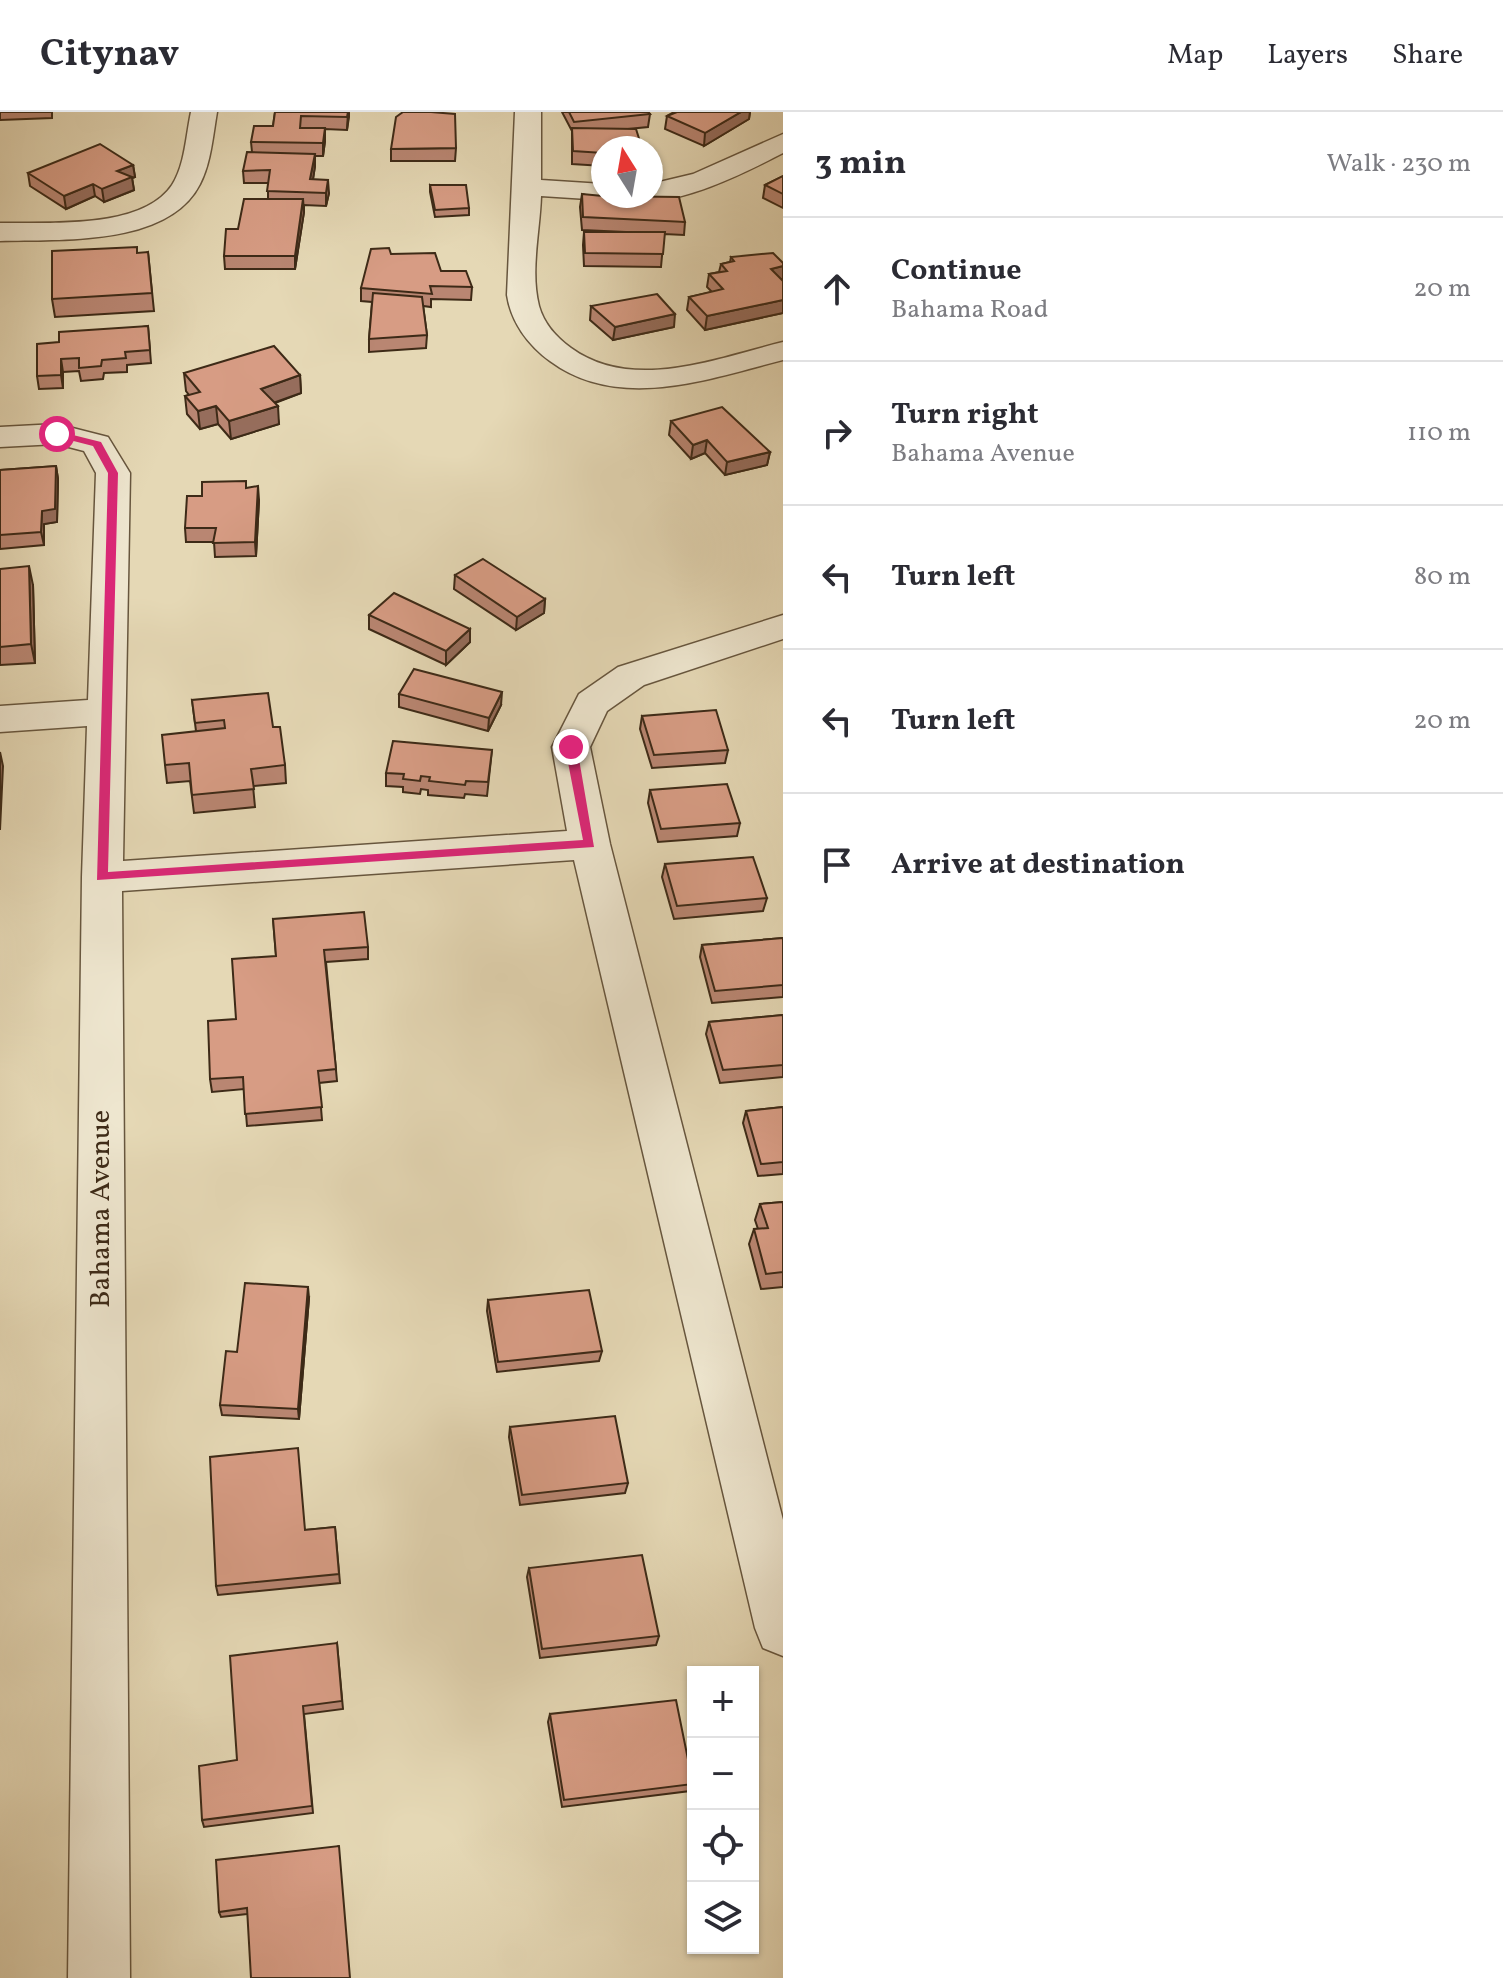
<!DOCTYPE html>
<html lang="en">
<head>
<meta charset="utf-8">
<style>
	:root { --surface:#fff; --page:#f7f7f7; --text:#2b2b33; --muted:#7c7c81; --line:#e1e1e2 }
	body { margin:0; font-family:Vollkorn,serif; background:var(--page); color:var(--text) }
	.controls { position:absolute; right:24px; bottom:24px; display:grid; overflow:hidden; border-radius:0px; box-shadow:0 2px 6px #0004 }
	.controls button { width:72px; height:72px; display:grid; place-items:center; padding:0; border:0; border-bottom:2px solid var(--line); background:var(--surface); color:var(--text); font:40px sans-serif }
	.compass { position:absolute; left:591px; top:24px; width:72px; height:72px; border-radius:50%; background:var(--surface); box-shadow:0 2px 6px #0004; rotate:349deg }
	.stop { position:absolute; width:24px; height:24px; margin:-18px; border:6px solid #db2777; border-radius:50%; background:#fff }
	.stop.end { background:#db2777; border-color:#fff; box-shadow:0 2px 8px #0008 }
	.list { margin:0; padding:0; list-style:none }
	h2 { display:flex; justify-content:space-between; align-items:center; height:104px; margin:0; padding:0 32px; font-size:34px }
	h2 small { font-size:26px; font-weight:400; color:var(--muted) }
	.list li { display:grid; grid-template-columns:52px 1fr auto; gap:24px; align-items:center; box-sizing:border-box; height:144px; padding:0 32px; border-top:2px solid var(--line) }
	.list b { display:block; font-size:30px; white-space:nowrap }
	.list p { margin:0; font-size:26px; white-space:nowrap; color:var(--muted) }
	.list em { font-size:26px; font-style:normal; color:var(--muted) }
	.icon { flex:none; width:44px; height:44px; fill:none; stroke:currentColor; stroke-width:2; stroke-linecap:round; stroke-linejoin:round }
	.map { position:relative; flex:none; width:783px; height:1866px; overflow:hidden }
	header { display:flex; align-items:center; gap:48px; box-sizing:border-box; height:112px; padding:0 40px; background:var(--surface); border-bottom:2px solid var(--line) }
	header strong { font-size:38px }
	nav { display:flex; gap:44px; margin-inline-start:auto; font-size:28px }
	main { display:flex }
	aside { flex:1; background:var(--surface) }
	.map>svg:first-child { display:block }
</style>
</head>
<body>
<header>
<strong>Citynav</strong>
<nav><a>Map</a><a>Layers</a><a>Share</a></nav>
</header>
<main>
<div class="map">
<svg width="783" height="1866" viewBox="0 0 783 1866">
	<rect width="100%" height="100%" fill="#e5d8b5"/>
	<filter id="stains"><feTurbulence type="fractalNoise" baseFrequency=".0025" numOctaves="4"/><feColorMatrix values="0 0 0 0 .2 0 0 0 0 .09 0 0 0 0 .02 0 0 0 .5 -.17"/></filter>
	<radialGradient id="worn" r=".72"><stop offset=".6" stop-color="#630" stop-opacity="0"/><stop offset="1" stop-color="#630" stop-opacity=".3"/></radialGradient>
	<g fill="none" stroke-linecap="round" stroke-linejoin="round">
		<!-- minor casing -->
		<g stroke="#67563e" stroke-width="3">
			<g id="minor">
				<path d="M191 0H217C213 23 211 51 200 72 168 135 60 127 0 129V111C48 110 142 118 172 73 185 53 186 23 191 0Z"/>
				<path d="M515 0H541V68L603 72V84H614L603 88 541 84C540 119 530 159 539 194 544 212 556 225 571 236 633 281 717 246 783 230V248C708 267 619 300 550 249 528 233 511 210 507 183Z"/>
				<path d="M783 22V41C754 56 670 100 640 84H651V72L693 62Z"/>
				<polygon points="57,312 108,325 130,361 123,749 567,719 552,635 579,582 618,555 783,503 783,527 644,573 607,599 590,635 610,732 783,1408 783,1544 763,1536 755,1516 574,748 122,779 130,1866 68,1866 82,765 87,614 0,620 0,594 88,588 96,361 84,339 57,332 0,335 0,315"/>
			</g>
		</g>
		<!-- minor -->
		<use href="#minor" fill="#eee6cf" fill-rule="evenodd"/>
	</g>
	<!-- wall -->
	<g fill="#b98672" stroke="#3d2a17" stroke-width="2">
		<polygon points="0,0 52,0 52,6 0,8"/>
		<polygon points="275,0 349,0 347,18 325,17 325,29 323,44 315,44 315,54 313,67 329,81 326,94 304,93 304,100 295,157 225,157 224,144 238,117 268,87 268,71 244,71 243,59 252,40 251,30 273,14"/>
		<polygon points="562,0 648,0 650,2 648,15 628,17 603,36 603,54 572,52 572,19"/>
		<polygon points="674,0 750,0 749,7 704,34 665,17 667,4"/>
		<polygon points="456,36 455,49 391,49 391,37"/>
		<polygon points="133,53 135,65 132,66 134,78 104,90 95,84 66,97 30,74 28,61"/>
		<polygon points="783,64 783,96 763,86 765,73"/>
		<polygon points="430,73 469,96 469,103 435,105 430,80"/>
		<polygon points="582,82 685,110 684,123 664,122 661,155 584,154 583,133 584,120 626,120 582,118 580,95"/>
		<polygon points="148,140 154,199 55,205 52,187"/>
		<polygon points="391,142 441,159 472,175 471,188 431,187 431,195 423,194 427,223 426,236 369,240 369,227 372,190 361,189 361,176"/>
		<polygon points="731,145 783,169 783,201 705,218 687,198 689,185 712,180 707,175 709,162 719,160 721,152 730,150"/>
		<polygon points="591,194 674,215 613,228 590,208"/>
		<polygon points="148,214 151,251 127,253 127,260 104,261 103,267 81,269 79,259 63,260 63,276 39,277 37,264 59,230"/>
		<polygon points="184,261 300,263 301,281 275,291 279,312 231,327 218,312 200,317 187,302 185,284 189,283 186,279"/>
		<polygon points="671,309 770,340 767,353 725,363 705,341 691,347 669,323"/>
		<polygon points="56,354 58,367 57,410 44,412 44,433 0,437 0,358"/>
		<polygon points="247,376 259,388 256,444 215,445 214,430 186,430 185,416 202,384"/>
		<polygon points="0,457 33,473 35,551 0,553"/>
		<polygon points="455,463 545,487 544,501 516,518 454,477"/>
		<polygon points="369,503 470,517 470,530 446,553 369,517"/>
		<polygon points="399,582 501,593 488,619 399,595"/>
		<polygon points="192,588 273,615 285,653 286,671 253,674 255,695 194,701 190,669 167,671 165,653 196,619"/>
		<polygon points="642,604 728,638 725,651 652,656 640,617"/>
		<polygon points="492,638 487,684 465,682 464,686 428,683 428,678 421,677 420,682 403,680 403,675 386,674 386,661"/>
		<polygon points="650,678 740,711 737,724 658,730 648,691"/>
		<polygon points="665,752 767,786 763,799 674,807 662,765"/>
		<polygon points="273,807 368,835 368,847 326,850 337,969 319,971 322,1008 247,1014 244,977 212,980 210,967 236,907 276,844"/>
		<polygon points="783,826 783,885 712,891 700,845 702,833"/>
		<polygon points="783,903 783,965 720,971 706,922 709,910"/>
		<polygon points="783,995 783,1062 758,1064 743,1011 746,999"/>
		<polygon points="783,1090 783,1175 761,1177 749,1132 754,1117 758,1117 755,1108 760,1092"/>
		<polygon points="309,1186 299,1307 222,1303 220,1293 237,1240"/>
		<polygon points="488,1188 602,1239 599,1249 497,1260 487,1199"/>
		<polygon points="510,1315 628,1371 625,1381 520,1393 509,1325"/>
		<polygon points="335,1415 340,1471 218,1483 216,1474 305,1418"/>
		<polygon points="529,1456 659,1524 656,1533 540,1546 527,1465"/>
		<polygon points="337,1531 343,1597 304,1602 313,1701 204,1715 202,1708 237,1648"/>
		<polygon points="550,1602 693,1668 693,1673 690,1679 562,1695 548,1610"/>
		<polygon points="339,1734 247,1802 221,1805 219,1800"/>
	</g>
	<!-- shaded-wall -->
	<g fill="#966d5c" stroke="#3d2a17" stroke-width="2">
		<polygon points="348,0 349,0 349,5 347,18"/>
		<polygon points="741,0 750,0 749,7 704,34 705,21"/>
		<polygon points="325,16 325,29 323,44 323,31"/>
		<polygon points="315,42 315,54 311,80 310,67"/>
		<polygon points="133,53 135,65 132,66 134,78 104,90 102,77 117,59"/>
		<polygon points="328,68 329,81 326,94 326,81"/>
		<polygon points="93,72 95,84 66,97 64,84"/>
		<polygon points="303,87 304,100 295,157 295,144"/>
		<polygon points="783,154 783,167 769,170 771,157"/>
		<polygon points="783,188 783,201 705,218 707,204"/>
		<polygon points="675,202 674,215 613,228 615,215"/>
		<polygon points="61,247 63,260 63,276 61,263"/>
		<polygon points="300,263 301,281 262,295 261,277"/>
		<polygon points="216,294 218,312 200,317 198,299"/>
		<polygon points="278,294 279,312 231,327 229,309"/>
		<polygon points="707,328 705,341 691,347 693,333"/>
		<polygon points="770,340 767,353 725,363 727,350"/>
		<polygon points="56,354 58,367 57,410 44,412 44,433 41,420 42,399"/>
		<polygon points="258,374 259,388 256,444 255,430"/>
		<polygon points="29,454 33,473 35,551 31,532"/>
		<polygon points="545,487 544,501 516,518 517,505"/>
		<polygon points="470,517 470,530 446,553 446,539"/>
		<polygon points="502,580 501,593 488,619 489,606"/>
		<polygon points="0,640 3,654 0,718"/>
		<polygon points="308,1175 309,1186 299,1307 298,1297"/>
	</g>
	<!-- building -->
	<g fill="#d79c84" stroke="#3d2a17" stroke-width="2">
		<polygon points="275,0 348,0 347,5 301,4 300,16 325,16 323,31 251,30 254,14 273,14"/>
		<polygon points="403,0 431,0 455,2 456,36 391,37 396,5"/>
		<polygon points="569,0 648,0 650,2 574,10"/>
		<polygon points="677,0 741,0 705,21 667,4"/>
		<polygon points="572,16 636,17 642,36 603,36 603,41 573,39"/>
		<polygon points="100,32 133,53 117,59 132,65 102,77 93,72 64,84 28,61"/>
		<polygon points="247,40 315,42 310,67 328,68 326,81 267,79 270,58 243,59"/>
		<polygon points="783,64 783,82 765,73"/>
		<polygon points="430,73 466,73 469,96 435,98"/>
		<polygon points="582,82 603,84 679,85 685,110 583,105"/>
		<polygon points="244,87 303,87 295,144 224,144 226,117 238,117"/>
		<polygon points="584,120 665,120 663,142 585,141"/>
		<polygon points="137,135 137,141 148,140 152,181 52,187 52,139"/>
		<polygon points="389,136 391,142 435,141 441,159 466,159 472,175 430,174 432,182 361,176 371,137"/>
		<polygon points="773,141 783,151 783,154 771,157 783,169 783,188 707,204 689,185 723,177 709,162 727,159 721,152 734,149 731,145"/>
		<polygon points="373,181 422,185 427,223 369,227"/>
		<polygon points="657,182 675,202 615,215 591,194"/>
		<polygon points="148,214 150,238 125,240 126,246 102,248 101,254 79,256 79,246 61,247 61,263 37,264 37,232 59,230 59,220"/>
		<polygon points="274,234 300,263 261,277 278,294 229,309 216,294 198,299 185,284 200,280 184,261"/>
		<polygon points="722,295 770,340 727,350 707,328 693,333 671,309"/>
		<polygon points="56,354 55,397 42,399 41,420 0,423 0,358"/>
		<polygon points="246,369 246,376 258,374 255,430 213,431 216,416 185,416 187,384 202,384 202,370"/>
		<polygon points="483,447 545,487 517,505 455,463"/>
		<polygon points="29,454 31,532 0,535 0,457"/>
		<polygon points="394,481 470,517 446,539 369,503"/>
		<polygon points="414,557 502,580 489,606 399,582"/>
		<polygon points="268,581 273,615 280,615 285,653 251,657 254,677 192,683 189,651 165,653 162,623 225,616 224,608 195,611 192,588"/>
		<polygon points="716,598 728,638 654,643 642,604"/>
		<polygon points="393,629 492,638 488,670 466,669 465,673 429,669 430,665 421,664 420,669 403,667 404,662 386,661"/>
		<polygon points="727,672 740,711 661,717 650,678"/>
		<polygon points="753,745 767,786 677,794 665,752"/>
		<polygon points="364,800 368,835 324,838 336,957 318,959 322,995 245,1002 243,965 210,967 208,909 236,907 232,847 276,844 273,807"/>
		<polygon points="783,826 783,873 715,879 702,833"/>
		<polygon points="783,903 783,953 723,958 709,910"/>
		<polygon points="783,995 783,1050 761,1052 746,999"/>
		<polygon points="783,1090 783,1160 766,1162 754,1117 768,1116 760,1092"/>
		<polygon points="245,1171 308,1175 298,1297 220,1293 226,1239 237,1240"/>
		<polygon points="589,1178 602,1239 498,1250 488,1188"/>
		<polygon points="615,1304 628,1371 522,1383 510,1315"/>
		<polygon points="298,1336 305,1418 335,1415 339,1462 216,1474 210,1345"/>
		<polygon points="642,1443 659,1524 542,1537 529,1456"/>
		<polygon points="337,1531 342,1589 303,1594 312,1694 202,1708 199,1654 237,1648 230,1544"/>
		<polygon points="676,1588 693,1672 564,1688 550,1602"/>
		<polygon points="339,1734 350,1866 251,1866 247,1796 219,1800 216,1748"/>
	</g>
	<!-- route -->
	<polygon fill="#db2777" points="57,319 101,330 118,361 108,760 583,728 565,635 571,631 577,635 594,735 97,768 108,361 93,334 54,324"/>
	<g text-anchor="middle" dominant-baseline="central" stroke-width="6" stroke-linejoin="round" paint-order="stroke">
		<!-- street labels -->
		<g font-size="28" fill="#3d2a17" stroke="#eee6cf">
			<text transform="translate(101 1097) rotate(-90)">Bahama Avenue</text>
		</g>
	</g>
	<rect width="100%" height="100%" filter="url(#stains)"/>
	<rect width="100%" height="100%" fill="url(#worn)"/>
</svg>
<div class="controls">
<button>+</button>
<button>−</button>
<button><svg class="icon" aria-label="locate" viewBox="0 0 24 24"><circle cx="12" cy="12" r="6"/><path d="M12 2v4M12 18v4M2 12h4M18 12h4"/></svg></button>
<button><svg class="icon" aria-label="layers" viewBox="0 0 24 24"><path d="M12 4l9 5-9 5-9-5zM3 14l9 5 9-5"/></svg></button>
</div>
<svg class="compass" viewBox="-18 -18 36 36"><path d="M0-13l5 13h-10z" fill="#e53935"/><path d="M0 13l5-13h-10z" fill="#7c7c81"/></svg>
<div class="stop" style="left:57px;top:322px"></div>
<div class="stop end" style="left:571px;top:635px"></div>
</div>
<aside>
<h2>3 min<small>Walk · 230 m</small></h2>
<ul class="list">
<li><svg class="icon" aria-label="ahead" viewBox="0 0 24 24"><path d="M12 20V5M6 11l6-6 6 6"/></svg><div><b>Continue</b><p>Bahama Road</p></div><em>20 m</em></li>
<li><svg class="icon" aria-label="right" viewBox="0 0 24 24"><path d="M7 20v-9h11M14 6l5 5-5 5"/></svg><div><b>Turn right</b><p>Bahama Avenue</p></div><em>110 m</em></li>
<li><svg class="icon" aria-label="left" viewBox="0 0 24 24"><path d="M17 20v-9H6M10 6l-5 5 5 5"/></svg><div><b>Turn left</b></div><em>80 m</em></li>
<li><svg class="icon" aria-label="left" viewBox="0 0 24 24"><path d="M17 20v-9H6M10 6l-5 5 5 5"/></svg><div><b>Turn left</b></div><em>20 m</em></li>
<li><svg class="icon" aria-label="arrive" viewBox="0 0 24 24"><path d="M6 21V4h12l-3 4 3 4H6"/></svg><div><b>Arrive at destination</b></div></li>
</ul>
</aside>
</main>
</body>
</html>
